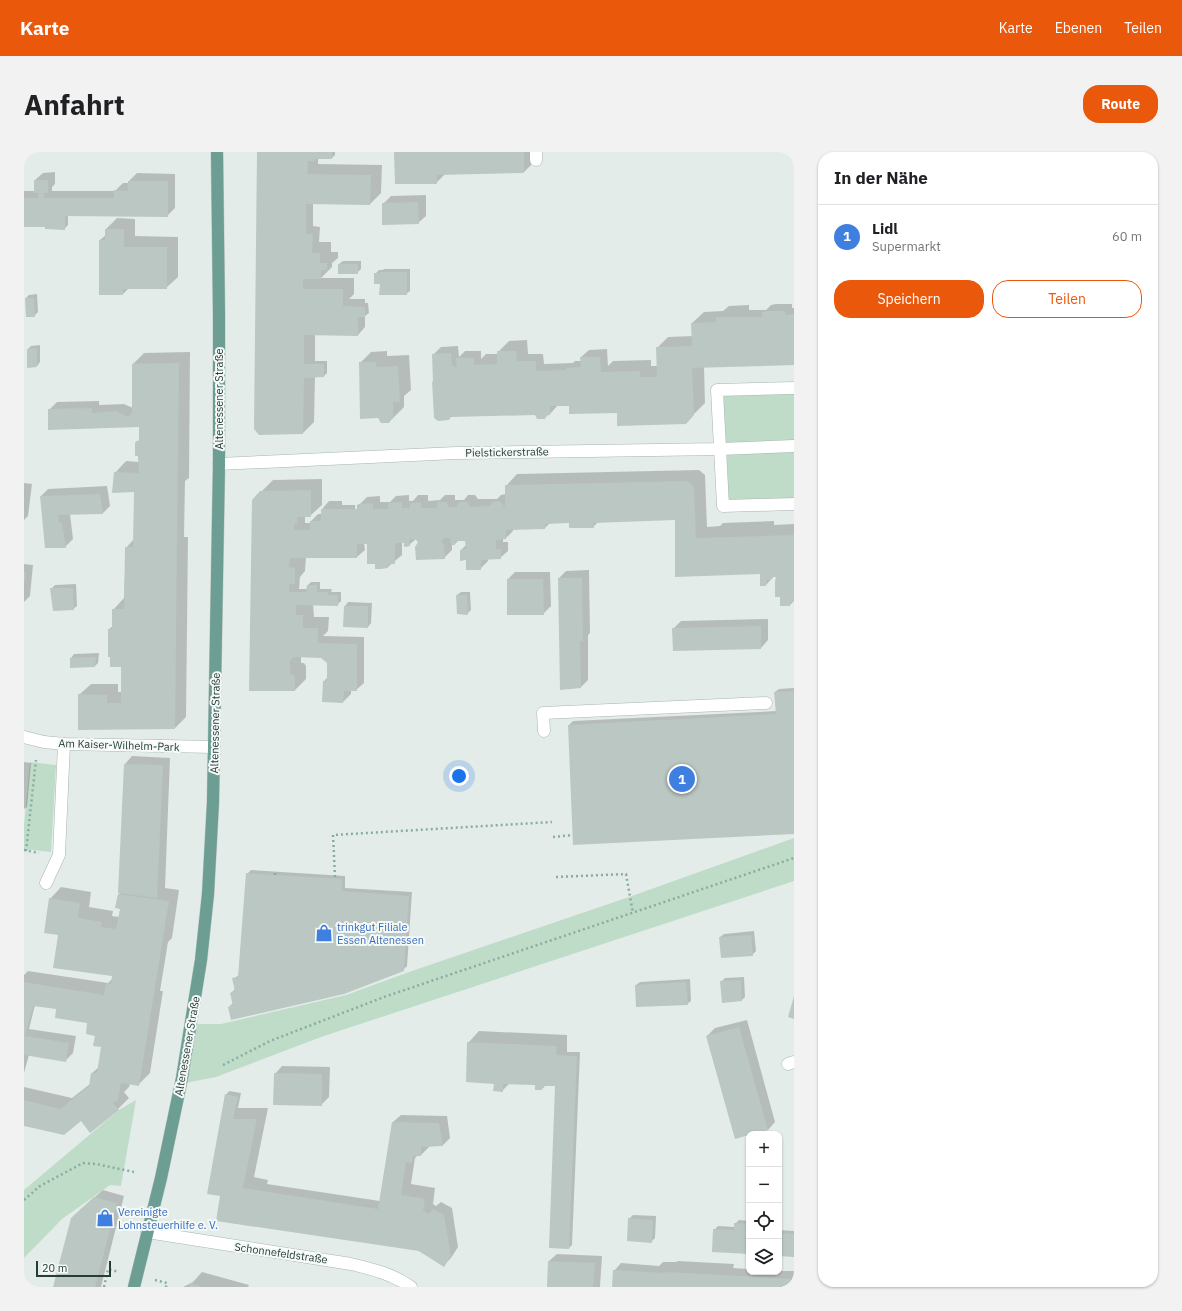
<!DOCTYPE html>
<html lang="de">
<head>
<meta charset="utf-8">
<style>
	:root { --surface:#fff; --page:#f2f2f2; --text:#202124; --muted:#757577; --line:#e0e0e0; --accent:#ea580c }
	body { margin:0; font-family:"IBM Plex Sans",sans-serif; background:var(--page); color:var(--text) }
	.controls { position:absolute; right:12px; bottom:12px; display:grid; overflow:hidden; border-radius:8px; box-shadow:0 1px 3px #0004 }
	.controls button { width:36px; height:36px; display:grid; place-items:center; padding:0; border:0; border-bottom:1px solid var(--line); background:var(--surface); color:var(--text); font:20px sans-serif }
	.scale { position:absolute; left:12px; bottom:10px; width:75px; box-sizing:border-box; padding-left:4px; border:2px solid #253d37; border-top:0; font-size:11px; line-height:14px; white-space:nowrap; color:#253d37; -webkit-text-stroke:3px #f5f9f7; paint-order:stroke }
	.you { position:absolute; left:435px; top:624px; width:14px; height:14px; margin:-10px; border:3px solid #fff; border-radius:50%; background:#1a73e8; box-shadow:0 0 0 6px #1a73e833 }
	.badge { display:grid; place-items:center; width:26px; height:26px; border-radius:50%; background:var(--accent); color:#fff; font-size:13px; font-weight:700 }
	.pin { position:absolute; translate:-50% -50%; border:2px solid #fff; box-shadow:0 1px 4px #0006 }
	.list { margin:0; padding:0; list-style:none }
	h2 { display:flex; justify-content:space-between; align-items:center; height:52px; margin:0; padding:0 16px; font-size:17px }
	h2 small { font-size:13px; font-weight:400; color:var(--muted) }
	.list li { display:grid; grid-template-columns:26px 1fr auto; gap:12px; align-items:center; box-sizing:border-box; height:64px; padding:0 16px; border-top:1px solid var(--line) }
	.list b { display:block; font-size:15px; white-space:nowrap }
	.list p { margin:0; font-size:13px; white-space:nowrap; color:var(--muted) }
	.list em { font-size:13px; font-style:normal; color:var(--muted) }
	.actions { display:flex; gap:8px; padding:12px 16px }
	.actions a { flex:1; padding:9px 0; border:1px solid var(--accent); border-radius:16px; text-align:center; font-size:14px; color:var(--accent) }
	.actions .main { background:var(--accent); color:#fff }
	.icon { flex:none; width:22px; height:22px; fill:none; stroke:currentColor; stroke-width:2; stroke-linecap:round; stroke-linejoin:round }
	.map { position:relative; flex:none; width:770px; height:1135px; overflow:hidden; border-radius:16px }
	header { display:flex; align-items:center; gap:24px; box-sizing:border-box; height:56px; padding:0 20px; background:var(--accent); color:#fff }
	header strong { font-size:19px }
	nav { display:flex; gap:22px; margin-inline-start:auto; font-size:14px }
	.intro { display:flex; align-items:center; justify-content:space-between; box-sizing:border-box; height:96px; padding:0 24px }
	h1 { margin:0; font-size:28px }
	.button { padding:10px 18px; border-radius:16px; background:var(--accent); color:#fff; font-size:14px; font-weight:700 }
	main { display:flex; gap:24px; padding:0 24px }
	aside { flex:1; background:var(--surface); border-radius:16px; box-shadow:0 1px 3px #0004 }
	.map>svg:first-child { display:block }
</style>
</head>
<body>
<header>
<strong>Karte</strong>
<nav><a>Karte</a><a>Ebenen</a><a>Teilen</a></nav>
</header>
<div class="intro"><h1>Anfahrt</h1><a class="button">Route</a></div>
<main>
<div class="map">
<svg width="770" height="1135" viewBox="0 0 770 1135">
	<rect width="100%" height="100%" fill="#e4ece9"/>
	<!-- green -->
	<g fill="#bfdcc8">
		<polygon points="770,238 770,290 699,293 697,242"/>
		<polygon points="770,300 770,348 704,350 703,301"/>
		<polygon points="6,610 32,613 27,700 0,697 0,673"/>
		<polygon points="770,686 770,729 297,885 192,925 161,931 171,872 197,872 322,843 385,820 605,745"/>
		<polygon points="112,948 97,1034 86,1033 38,1067 0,1106 0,1038 95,958"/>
	</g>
	<!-- shadow -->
	<g fill="#0003">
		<polygon points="234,0 311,0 311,3 308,6 294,6 294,12 358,13 357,41 346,52 289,51 289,74 296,75 295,90 307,90 307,100 314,100 314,106 308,111 308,115 297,126 330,126 330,142 325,147 341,147 341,151 344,151 345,161 341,164 341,175 334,183 291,182 291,209 303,209 303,221 300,224 291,225 290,270 279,281 235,282"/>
		<polygon points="371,0 511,0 511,9 500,20 421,22 412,31"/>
		<polygon points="31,20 31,32 28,35 28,39 91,39 99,31 105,31 105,29 113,21 151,22 151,56 143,64 44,63 44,73 40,77 22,74 0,74 0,39 11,39 11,28 19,21"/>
		<polygon points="402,43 402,64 394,71 359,52 367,44"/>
		<polygon points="93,66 111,67 111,84 154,85 154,125 142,136 105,136 99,142 76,88 82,83 82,77"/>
		<polygon points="319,109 337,109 337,117 333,121 315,112"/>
		<polygon points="360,117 386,117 386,139 382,142 351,122 355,118 359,118"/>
		<polygon points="13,142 14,160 10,164 2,146 5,143"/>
		<polygon points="752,152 768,152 768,156 770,156 770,212 680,215 681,251 661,271 546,253 534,253 526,262 520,266 511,262 428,264 409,230 410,229 409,203 417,195 434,194 435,205 441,199 457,199 457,207 462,202 474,202 474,200 485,189 503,188 504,202 519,202 520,212 549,211 551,209 558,209 557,205 565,198 583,197 584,214 589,209 627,208 627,214 634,214 633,196 644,185 669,184 668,171 680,160 699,159 705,154 725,153 725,158 742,158 747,153"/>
		<polygon points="16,193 16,210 13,214 4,197 7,194"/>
		<polygon points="363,199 363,204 385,203 387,238 380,244 380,255 369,266 336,211 347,200"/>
		<polygon points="166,200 165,326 161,329 160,385 164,385 162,565 151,576 55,577 55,543 67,532 94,532 94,540 98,540 98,514 85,477 89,474 89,458 100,446 102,396 110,387 113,339 91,321 102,309 115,310 112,291 116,287 116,274 25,258 33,250 75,249 75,253 100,252 109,256 109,212 120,201"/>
		<polygon points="675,318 681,323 683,375 696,374 699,371 750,369 750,373 770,372 770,449 766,453 757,453 757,444 753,425 750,424 742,433 737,433 737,421 652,424 652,367 575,369 569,375 546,370 526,371 521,376 489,377 489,379 482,386 479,386 479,390 484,390 484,399 476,406 464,407 464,409 456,417 443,407 437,398 442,393 442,388 435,388 431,392 428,392 428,398 420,406 392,387 385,393 381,390 378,390 378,403 364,415 352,411 344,391 340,391 341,398 333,405 282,405 281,419 276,425 275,437 283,437 284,433 287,430 296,430 296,437 308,437 307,440 317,440 317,449 313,453 289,452 290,465 305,465 304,479 299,484 340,485 340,531 332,538 327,538 327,542 319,550 300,529 304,525 304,511 298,505 277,504 277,511 280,511 282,514 282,527 271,538 226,538 229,348 249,328 298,327 298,353 286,364 281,364 281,371 287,371 287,369 294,362 298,362 298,357 305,349 318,349 318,353 331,353 332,375 334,375 333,353 335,353 343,345 356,344 356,350 366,350 372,344 385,343 385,349 389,349 394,343 404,343 404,349 416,348 421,343 431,343 431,348 440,348 444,343 451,343 454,347 473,347 477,343 482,342 482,334 493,322"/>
		<polygon points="0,331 8,332 4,364 0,368"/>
		<polygon points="83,334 86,354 79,361 46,362 49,387 41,395 17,344 24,337"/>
		<polygon points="0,412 9,413 6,444 0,450"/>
		<polygon points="565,418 566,481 564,483 564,528 557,535 535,426 542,419"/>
		<polygon points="491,420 526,420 527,454 519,462 484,427"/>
		<polygon points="52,432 53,454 49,457 27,437 31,433"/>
		<polygon points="437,440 446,440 447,458 443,462 433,443"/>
		<polygon points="324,450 348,451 347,471 344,475 321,454"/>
		<polygon points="744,467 744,488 737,496 649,477 657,469"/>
		<polygon points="75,501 74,511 71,514 47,515 47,506 50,502"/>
		<polygon points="770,536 770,681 545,573 549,569 753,559 751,540 755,537"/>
		<polygon points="108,604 146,606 141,736 155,738 148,786 144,790 136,839 139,839 126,921 114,933 106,931 105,935 100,940 105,946 94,957 57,968 0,973 0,935 48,946 66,932 68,921 75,915 78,894 64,870 33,856 11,853 5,877 52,884 49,901 42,908 5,903 0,921 0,823 4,819 84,831 89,826 89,823 35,783 26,747 37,735 67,740 65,755 89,759 88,764 95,765 97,756 95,742 97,740 101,612"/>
		<polygon points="0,610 7,611 3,655 0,657"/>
		<polygon points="227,718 321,724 321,736 388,740 383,814 379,818 205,855 209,851 207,841 211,837 209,827 215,823 223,722"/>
		<polygon points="730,779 732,799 728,803 696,785 700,782"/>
		<polygon points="720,825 721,845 718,848 697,830 701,826"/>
		<polygon points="666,827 667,849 663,852 612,833 616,830"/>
		<polygon points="723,868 751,970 744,978 725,982 683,884 691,876"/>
		<polygon points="455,879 543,883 543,900 556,900 548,1093 545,1096 532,931 522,933 518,937 512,932 486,931 478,939 471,931 444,891"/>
		<polygon points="258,914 306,915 305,945 297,953 251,922"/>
		<polygon points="205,939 217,941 214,956 244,956 230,1025 244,1028 243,1032 356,1049 369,970 377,963 423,964 426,986 419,993 406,994 397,1003 394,1003 391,1006 387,1032 411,1036 409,1052 412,1054 417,1050 428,1056 434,1095 427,1106 420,1113 393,1098 197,1043 202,943"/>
		<polygon points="79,1038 100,1044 77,1135 30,1135 56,1058"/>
		<polygon points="609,1063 632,1064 631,1086 627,1090 605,1067"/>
		<polygon points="715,1068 725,1069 725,1100 690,1078 694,1074 711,1075 711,1072"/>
		<polygon points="755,1078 770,1079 770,1104 755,1103"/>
		<polygon points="533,1102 578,1104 576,1135 524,1135 525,1109"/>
		<polygon points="654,1109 710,1112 709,1116 725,1117 725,1120 755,1120 755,1119 770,1119 770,1135 589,1135 590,1119 597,1111 635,1114 639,1110 652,1110"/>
		<polygon points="178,1120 225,1133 224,1135 159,1135 169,1130"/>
	</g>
	<!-- building -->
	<g fill="#bac7c2">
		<polygon points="233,0 308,0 308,7 291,7 291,9 284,9 283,22 347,23 346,53 282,52 282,82 289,82 288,101 296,101 296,111 303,111 303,118 297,118 297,127 279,127 279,137 319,137 319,154 341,155 341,165 334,165 334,184 280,183 280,212 300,212 300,225 280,226 279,282 235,283 230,277"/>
		<polygon points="370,0 500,0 500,21 413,23 413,32 371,32"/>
		<polygon points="10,28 24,28 24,41 20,41 20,46 90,46 90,38 104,39 104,29 144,29 144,65 41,64 41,78 21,77 21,75 0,75 0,46 14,46 14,41 10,41"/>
		<polygon points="394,50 395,72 358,73 358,51"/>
		<polygon points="81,77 100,77 100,95 143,95 143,137 99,137 99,143 75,143 75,88 81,88"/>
		<rect x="314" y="112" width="20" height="10"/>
		<polygon points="356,120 383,120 383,143 355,143 356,132 350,132 350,121 356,121"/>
		<polygon points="1,146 10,146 11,165 2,165"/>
		<polygon points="744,159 761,159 761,163 770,162 770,213 668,216 670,263 662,272 593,274 593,261 545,262 545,254 526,254 526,263 523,263 521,267 513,267 511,263 427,265 425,268 414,269 410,266 408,229 409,230 408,202 427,201 428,213 433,216 432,206 450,206 450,213 473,212 473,199 492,199 493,209 512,209 512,219 542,218 542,216 557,215 556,205 576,205 577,220 616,219 616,225 633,225 632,195 668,194 667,171 692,170 692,165 738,165 738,160"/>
		<polygon points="13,196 13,215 3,216 3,197"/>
		<polygon points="335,210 352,210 352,215 374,214 376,250 369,250 369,267 368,267 365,271 357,271 354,266 336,267"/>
		<polygon points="155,211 151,577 54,578 54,542 83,543 83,551 97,551 97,515 86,515 86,505 84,505 84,477 88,477 88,457 100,457 101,395 109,395 110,340 88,341 90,320 115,321 114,304 111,304 111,291 112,289 115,289 115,275 24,278 24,257 68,256 68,261 92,259 104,265 108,261 108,212"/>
		<polygon points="664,329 670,335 672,386 770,383 770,450 766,450 766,454 756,454 756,445 751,445 751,430 752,425 747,425 747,428 742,428 742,434 736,434 736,422 651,425 651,368 569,371 570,376 545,376 545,371 521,372 521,377 482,378 482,387 472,388 472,397 477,397 477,407 457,408 457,418 442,418 442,408 436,409 436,398 442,397 441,389 431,389 431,393 427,393 426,386 420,386 417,389 420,393 421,407 392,408 391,395 394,390 391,387 385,388 386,394 380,395 380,391 371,391 371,412 364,412 364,416 357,417 351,417 351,412 343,412 343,392 333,392 333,406 266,406 265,415 271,416 271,432 265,432 265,440 282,440 283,433 293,433 293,440 304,440 304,443 314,443 314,454 272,453 272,463 279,463 279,476 294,476 294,491 333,492 333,539 320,539 319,551 298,550 299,529 303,529 303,511 297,506 270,505 266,508 266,522 268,522 271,525 271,539 225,539 228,348 236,339 287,338 287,365 273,365 274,371 270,373 270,378 286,378 286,369 297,369 297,357 335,357 334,352 349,351 349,357 364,357 364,351 378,350 378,356 386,356 386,351 397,350 397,356 413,356 413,350 423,350 424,355 433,355 433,353 436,350 443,350 446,355 466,354 469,350 475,349 479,352 479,354 481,354 481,333"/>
		<polygon points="76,342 79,362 34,363 35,371 38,371 42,396 21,396 16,344"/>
		<polygon points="0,420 2,420 1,430 0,430"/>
		<polygon points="534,426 558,426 559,489 556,489 557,536 536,538"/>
		<polygon points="483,427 519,427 520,463 483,463"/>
		<polygon points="26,436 49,436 50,458 29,459"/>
		<polygon points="432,443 443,443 444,463 433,462"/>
		<polygon points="320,454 344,454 344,476 319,475"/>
		<polygon points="737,474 737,497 649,499 648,476"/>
		<polygon points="72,505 71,515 46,516 46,506"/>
		<polygon points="770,539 770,682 549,693 544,573 752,562 750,540"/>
		<polygon points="100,612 139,613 133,746 94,741"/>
		<polygon points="222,721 318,727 318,739 385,744 380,819 320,842 207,868 204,855 209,854 206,841 211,839 208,826 214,825"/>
		<polygon points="94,742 145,749 115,934 97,931 94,948 89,951 95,958 66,981 57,969 40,983 0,974 0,948 36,957 65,934 67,921 73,921 77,895 69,894 71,884 62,882 63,871 31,866 32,857 9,854 1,884 45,891 42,910 0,903 0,830 80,843 82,831 87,832 88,824 29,816 34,783 20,781 25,746 56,751 54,766 78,770 77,775 92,777 96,757 91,756"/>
		<polygon points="727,783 729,804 697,806 695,785"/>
		<polygon points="717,828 718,849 698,851 696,829"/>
		<polygon points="662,830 664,853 612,855 611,833"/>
		<polygon points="770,844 770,867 764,865"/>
		<polygon points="715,875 744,978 731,982 725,982 725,983 711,987 682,884"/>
		<polygon points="443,890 533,894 532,903 553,904 545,1097 525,1096 531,934 518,934 518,938 511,938 511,933 479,932 479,940 469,939 470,932 442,930"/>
		<polygon points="250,921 298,922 298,954 249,953"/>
		<polygon points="201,942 214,945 209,967 233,967 219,1036 354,1057 368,970 415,971 419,994 397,995 397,1004 389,1004 388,1011 382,1010 377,1043 401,1047 399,1058 405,1062 409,1057 420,1063 427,1104 420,1115 395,1099 192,1069 196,1044 183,1042"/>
		<polygon points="70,1045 93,1051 71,1135 29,1135 47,1066"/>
		<polygon points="604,1066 629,1068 628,1091 603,1089"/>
		<polygon points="710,1071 725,1072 725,1102 688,1100 689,1077 710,1078"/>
		<polygon points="755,1081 770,1082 770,1105 755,1104"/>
		<polygon points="524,1109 571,1111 569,1135 523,1135"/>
		<polygon points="589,1118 641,1121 641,1120 770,1127 770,1135 588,1135"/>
		<polygon points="166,1131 179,1135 165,1135"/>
	</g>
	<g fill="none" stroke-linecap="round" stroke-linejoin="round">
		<!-- minor casing -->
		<g stroke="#a7b4b0" stroke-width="13">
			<g id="minor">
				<polyline points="512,0 512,8"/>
				<polyline points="770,236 693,238 699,354 770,352"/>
				<polyline points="195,312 432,301 696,297 770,294"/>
				<polyline points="520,579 519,561 742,551"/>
				<polyline points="0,585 20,590 40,592 190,595"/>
				<polyline points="22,731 35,703 40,592"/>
				<polyline points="764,912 770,910"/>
				<path d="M123 1080 327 1112C348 1117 369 1122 387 1135"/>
			</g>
		</g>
		<!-- major casing -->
		<g stroke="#c2c9c7" stroke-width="13">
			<polyline id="major" points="110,1135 137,1026 158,926 177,808 184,742 189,650 195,312 195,163 193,0"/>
		</g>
		<!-- path -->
		<g stroke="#87ada3" stroke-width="2.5" stroke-dasharray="2 3" stroke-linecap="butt">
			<polyline points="529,685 548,683"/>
			<polyline points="0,698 15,701"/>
			<polyline points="2,699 12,608"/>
			<polyline points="251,723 251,720"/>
			<polyline points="311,725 309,683 528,670"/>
			<polyline points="532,725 602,722 609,761"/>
			<polyline points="199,913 246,889 360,845 770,706"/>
			<polyline points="0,1048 16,1034 59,1011 72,1012 110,1020"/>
			<polyline points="131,1128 143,1131 142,1135"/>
			<polyline points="80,1135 84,1117 95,1120"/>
		</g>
		<!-- minor -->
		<use href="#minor" stroke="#fff" stroke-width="12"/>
		<!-- major -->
		<use href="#major" stroke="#6d9e94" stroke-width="12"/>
	</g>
	<!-- icons -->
	<defs>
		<g id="shop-bare" transform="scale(1.38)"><path d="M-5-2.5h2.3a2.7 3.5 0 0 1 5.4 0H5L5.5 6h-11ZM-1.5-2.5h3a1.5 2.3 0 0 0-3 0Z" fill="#3f7fe0" stroke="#f5f9f7" stroke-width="2.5" paint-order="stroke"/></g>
	</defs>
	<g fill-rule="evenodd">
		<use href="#shop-bare" x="300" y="781"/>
		<use href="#shop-bare" x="81" y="1066"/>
	</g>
	<g text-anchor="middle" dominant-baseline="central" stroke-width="4" stroke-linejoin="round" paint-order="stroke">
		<!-- street labels -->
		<g font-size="11" fill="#253d37" stroke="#f5f9f7">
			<text transform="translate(195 247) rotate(-90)">Altenessener Straße</text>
			<text transform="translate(483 300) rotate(-1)">Pielstickerstraße</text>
			<text transform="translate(191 571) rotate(-89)">Altenessener Straße</text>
			<text transform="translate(95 593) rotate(2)">Am Kaiser-Wilhelm-Park</text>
			<text transform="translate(163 894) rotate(-80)">Altenessener Straße</text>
			<text transform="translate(257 1101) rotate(8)">Schonnefeldstraße</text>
		</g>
		<!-- shop labels -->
		<g font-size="11" fill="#366cbe" stroke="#f5f9f7" text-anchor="start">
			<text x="313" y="775">trinkgut Filiale<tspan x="313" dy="13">Essen Altenessen</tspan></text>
			<text x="94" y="1060">Vereinigte<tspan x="94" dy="13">Lohnsteuerhilfe e. V.</tspan></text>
		</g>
	</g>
</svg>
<div class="controls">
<button>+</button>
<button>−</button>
<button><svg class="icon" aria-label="locate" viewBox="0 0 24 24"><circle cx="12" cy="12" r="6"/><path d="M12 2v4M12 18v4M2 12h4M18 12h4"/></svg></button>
<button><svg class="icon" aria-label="layers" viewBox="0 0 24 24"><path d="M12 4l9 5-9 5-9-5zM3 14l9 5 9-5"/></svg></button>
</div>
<div class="scale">20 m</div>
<div class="you"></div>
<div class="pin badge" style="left:658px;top:627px;background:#3f7fe0">1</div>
</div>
<aside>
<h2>In der Nähe<small></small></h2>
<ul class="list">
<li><span class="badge" style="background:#3f7fe0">1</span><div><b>Lidl</b><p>Supermarkt</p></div><em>60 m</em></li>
</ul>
<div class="actions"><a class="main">Speichern</a><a>Teilen</a></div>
</aside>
</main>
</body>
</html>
